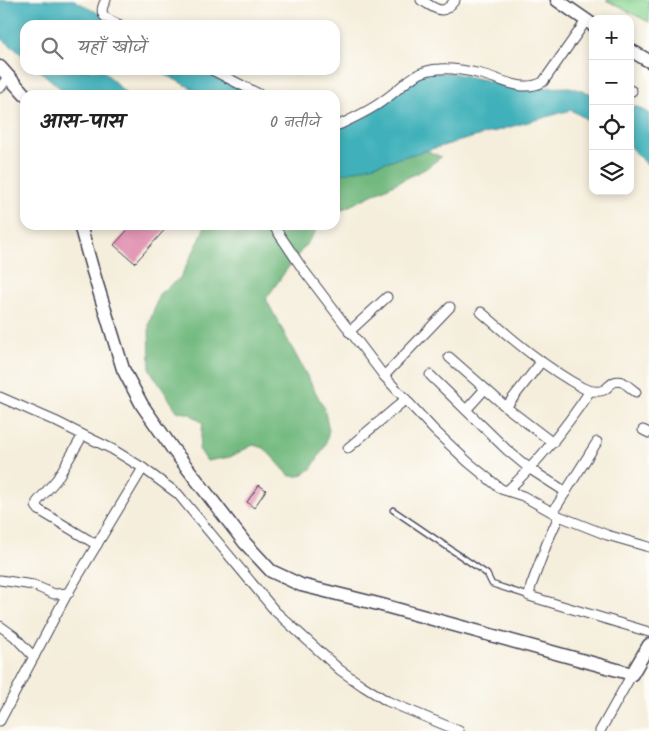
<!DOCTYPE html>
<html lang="hi">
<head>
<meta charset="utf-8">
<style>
	:root { --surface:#fff; --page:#f2f2f2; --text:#222; --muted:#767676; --line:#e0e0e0 }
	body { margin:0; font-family:Kalam,"Playpen Sans Deva",sans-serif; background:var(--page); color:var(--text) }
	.controls { position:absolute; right:15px; top:15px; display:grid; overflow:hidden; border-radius:10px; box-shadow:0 2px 8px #0003 }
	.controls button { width:45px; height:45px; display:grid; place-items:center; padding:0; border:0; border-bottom:1px solid var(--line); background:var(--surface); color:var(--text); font:25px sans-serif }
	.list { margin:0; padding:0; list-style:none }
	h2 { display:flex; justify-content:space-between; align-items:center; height:65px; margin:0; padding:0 20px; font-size:21px }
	h2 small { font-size:16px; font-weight:400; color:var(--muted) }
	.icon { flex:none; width:28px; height:28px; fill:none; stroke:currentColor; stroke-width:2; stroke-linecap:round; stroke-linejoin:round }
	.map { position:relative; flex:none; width:649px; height:731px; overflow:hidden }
	.search { position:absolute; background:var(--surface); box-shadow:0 2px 8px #0003; left:20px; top:20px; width:320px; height:55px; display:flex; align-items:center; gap:12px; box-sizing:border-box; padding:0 18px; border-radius:15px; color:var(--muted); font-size:19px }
	.panel { position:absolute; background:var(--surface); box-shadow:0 2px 8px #0003; left:20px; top:90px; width:320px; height:140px; border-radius:15px }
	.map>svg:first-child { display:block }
</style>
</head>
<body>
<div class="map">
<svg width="649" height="731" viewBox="0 0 649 731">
	<rect width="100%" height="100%" fill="#fdfcf7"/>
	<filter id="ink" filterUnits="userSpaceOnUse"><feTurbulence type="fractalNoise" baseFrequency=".02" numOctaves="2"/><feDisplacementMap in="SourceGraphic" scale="10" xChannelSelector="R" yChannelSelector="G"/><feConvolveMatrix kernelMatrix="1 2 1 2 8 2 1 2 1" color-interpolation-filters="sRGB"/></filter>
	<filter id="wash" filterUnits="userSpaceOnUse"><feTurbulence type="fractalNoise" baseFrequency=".0096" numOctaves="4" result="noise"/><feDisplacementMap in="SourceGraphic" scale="20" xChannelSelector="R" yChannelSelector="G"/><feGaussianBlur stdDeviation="1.12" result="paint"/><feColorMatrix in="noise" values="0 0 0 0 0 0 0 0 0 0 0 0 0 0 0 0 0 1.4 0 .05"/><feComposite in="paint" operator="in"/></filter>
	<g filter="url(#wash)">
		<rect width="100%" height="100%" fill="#f5eedc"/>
		<!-- green -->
		<polygon fill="#8dd996" stroke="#587e68" points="606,0 649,0 649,22"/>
		<!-- forest -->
		<g fill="#72b97f" stroke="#4a6e5d">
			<polygon points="419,147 441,157 425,169 335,213 335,167"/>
			<polygon points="205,225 321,225 287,269 266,299 324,408 329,430 325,446 311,469 300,476 290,476 264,448 253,445 230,457 207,461 199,449 203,423 190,414 177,411 150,370 149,324 159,294 180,278 201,237"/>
		</g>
		<!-- water -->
		<g fill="#41b1ba" stroke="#326a7a">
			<polygon points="0,0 74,0 120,25 25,25 25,57 0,37"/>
			<polygon points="39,70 103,70 127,95 68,95"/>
			<polygon points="156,70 208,70 256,95 205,95"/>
			<polygon points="418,72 452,73 499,83 530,88 570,87 593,94 593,123 571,110 335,176 335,124 378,103"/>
			<polygon points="630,105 640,108 649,114 649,167 630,147"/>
		</g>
		<g id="blocks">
			<!-- building -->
			<g fill="#e295b4">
				<polygon points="132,225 169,225 135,263 114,245"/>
				<polygon points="259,485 266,490 254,508 247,502"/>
			</g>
		</g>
	</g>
	<g filter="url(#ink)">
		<use href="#blocks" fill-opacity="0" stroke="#424153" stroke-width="1"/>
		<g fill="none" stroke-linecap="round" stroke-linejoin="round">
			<!-- lane casing -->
			<g stroke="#424153" stroke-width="7">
				<polyline id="lane" points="393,510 487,574 492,584 529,596"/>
			</g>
			<!-- street casing -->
			<g stroke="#424153" stroke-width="11">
				<g id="street">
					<path d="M106 0C96 16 107 19 120 25"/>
					<path d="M421 0C437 9 442 17 455 0"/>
					<polyline points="212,70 261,95"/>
					<polyline points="0,88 9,76"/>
					<polyline points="630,90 632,91"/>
					<path d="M335 126 341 124C356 117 371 110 384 100 404 87 412 70 440 69 453 68 468 71 481 74 502 79 522 93 543 82L586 21"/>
					<polyline points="273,225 302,268 384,376 434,430 468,462 501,489 523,496 559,516 607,535 649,547"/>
					<path d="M481 312C513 340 546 368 583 388 590 391 597 393 604 390 610 386 613 379 622 382 627 384 631 389 636 392"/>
					<polyline points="349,332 387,297"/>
					<polyline points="449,357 506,407 553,443"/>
					<polyline points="430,375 507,450 530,469 566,492"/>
					<polyline points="384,376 450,307"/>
					<polyline points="0,397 55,421 83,435 112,449 143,468 178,494 275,611 340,670 363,686 387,701 459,731"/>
					<polyline points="506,407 541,362"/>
					<polyline points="466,410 485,389"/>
					<polyline points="643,430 649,433"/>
					<polyline points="83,435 57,479 37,502 36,506 39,510 97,545"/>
					<polyline points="348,448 406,399"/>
					<path d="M508 490C540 460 566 427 590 391"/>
					<polyline points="553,512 597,442"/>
					<polyline points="559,516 547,543 531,586 529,596 649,632"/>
					<polyline points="0,580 33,585 54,594 69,593"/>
					<polyline points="0,626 14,636 34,657"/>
					<polyline points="0,721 66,596 143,468"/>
					<polyline points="600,731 632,674"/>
				</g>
			</g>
			<!-- secondary casing -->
			<g stroke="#424153" stroke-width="15">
				<g id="secondary">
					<polyline points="557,0 593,25"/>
					<polyline points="630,50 649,61"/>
					<polyline points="0,67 25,95"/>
					<polyline points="80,225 92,268 123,369 142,405 172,448 245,543 271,571 301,585 378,604 632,674 649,645"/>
				</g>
			</g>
			<!-- lane -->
			<use href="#lane" stroke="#fff" stroke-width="4.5"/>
			<!-- street -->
			<use href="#street" stroke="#fff" stroke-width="9"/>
			<!-- secondary -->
			<use href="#secondary" stroke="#fff" stroke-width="12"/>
		</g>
	</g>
</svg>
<div class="controls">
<button>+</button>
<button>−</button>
<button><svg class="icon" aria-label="locate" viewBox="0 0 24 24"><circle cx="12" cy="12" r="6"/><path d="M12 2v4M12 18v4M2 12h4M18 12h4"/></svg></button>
<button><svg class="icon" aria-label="layers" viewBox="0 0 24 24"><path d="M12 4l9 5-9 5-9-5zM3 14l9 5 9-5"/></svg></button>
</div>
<div class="search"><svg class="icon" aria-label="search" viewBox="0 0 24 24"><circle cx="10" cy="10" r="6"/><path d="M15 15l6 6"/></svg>यहाँ खोजें</div>
<section class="panel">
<h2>आस-पास<small>0 नतीजे</small></h2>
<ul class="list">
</ul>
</section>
</div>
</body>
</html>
